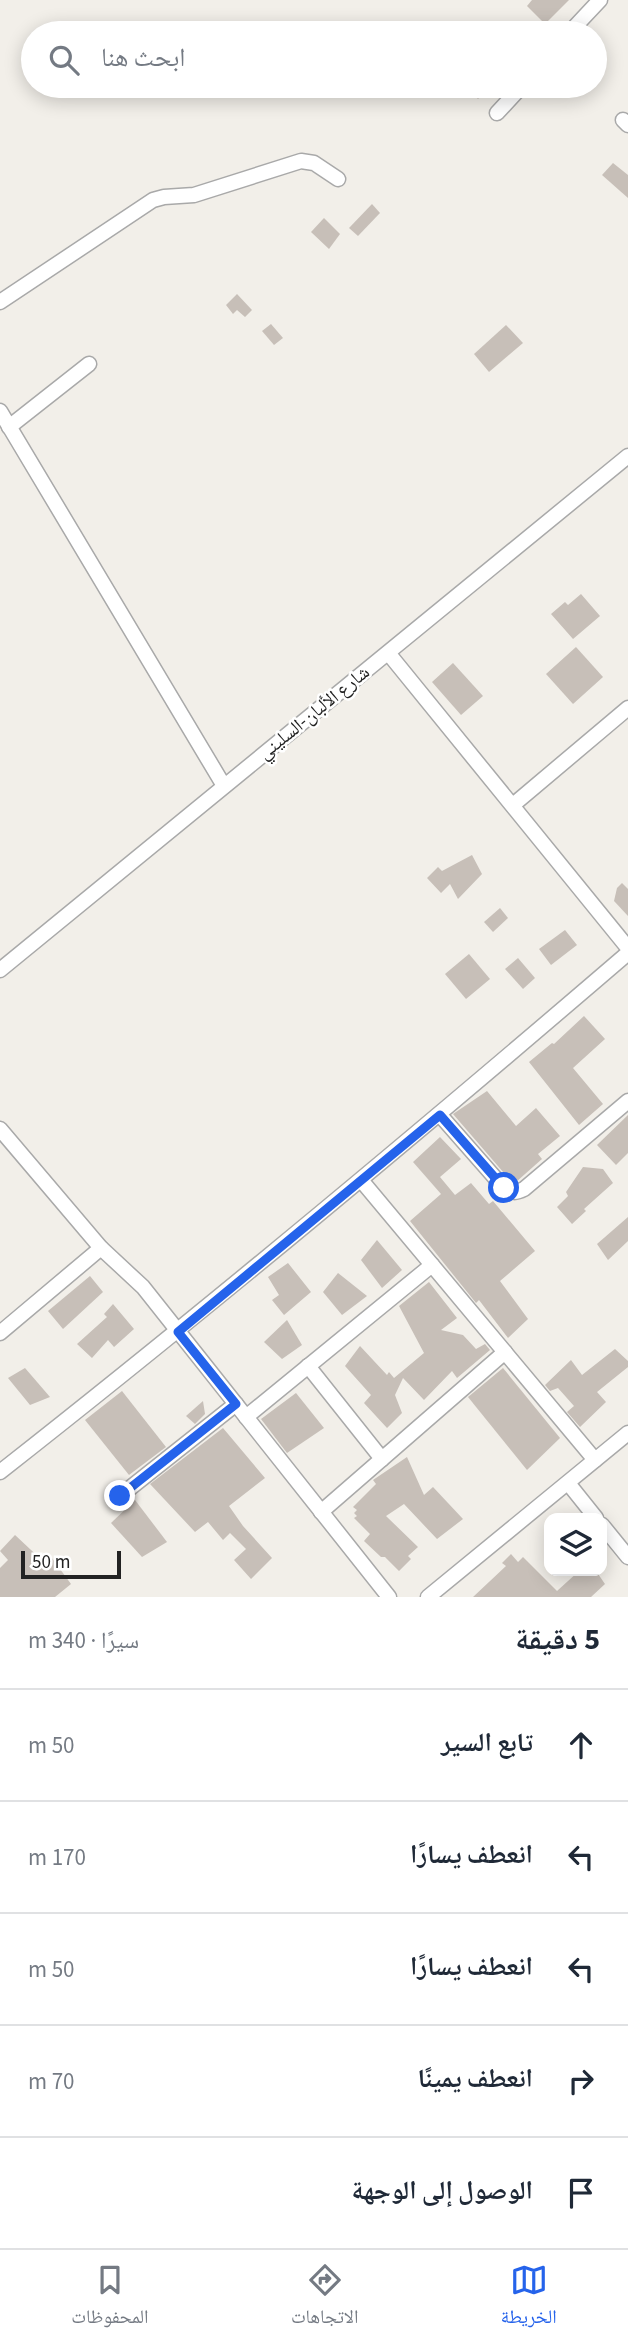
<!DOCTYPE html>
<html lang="ar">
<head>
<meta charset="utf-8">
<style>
	:root { --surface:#fff; --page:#f2f2f3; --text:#1f2937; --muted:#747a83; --line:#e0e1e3; --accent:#2563eb }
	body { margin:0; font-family:"Source Sans 3","Noto Naskh Arabic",sans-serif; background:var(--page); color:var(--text); direction:rtl }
	.controls { position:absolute; right:21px; bottom:21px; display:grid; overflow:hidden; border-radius:14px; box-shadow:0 4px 18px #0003 }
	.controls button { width:63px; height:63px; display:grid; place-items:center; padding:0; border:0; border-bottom:2px solid var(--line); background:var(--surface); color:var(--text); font:35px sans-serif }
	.scale { position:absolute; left:21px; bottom:18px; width:100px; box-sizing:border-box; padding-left:7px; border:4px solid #222; border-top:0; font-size:19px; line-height:24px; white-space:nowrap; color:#222; -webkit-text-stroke:5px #fff; paint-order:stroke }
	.stop { position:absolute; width:21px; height:21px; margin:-16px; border:5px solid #2563eb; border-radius:50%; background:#fff }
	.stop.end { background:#2563eb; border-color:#fff; box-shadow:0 2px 7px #0008 }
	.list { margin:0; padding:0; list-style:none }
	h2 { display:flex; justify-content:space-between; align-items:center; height:91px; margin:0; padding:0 28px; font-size:30px }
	h2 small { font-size:23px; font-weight:400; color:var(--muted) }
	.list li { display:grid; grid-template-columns:46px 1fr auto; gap:21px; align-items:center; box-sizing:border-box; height:112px; padding:0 28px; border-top:2px solid var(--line) }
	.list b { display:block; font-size:26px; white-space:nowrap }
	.list em { font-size:23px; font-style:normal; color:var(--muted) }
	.icon { flex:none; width:38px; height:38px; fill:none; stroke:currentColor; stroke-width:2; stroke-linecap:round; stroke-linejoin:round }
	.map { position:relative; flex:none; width:628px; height:1597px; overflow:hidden; direction:ltr }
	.search { position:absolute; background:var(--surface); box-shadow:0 4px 18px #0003; left:21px; right:21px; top:21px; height:77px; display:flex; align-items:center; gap:18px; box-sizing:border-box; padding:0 24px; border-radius:38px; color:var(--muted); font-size:26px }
	.sheet { height:651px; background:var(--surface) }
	nav { display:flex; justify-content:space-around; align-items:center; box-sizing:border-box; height:98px; border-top:2px solid var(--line); background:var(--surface); font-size:19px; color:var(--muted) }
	nav a { display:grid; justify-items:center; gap:4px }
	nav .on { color:var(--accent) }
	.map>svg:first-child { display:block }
</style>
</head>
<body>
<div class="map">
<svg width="628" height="1597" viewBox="0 0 628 1597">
	<rect width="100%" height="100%" fill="#f2efe9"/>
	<!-- building -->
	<g fill="#c7bfb8">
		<polygon points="532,0 569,0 545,24 527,6"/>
		<polygon points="465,86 490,86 478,99"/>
		<polygon points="613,163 628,175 628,198 602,175"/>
		<polygon points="372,204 380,213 358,236 349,228"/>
		<polygon points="324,218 340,234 329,249 311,232"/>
		<polygon points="237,294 252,310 245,317 237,310 233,314 226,305"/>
		<polygon points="271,324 283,338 274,345 262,331"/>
		<polygon points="506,325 523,343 489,372 474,354"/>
		<polygon points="581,594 600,616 573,639 551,614 565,602 568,605"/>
		<polygon points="576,647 603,677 573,704 546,674"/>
		<polygon points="453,663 483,696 461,715 432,682"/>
		<polygon points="472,855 482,874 458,899 450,884 441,893 427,878 438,867 442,871"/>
		<polygon points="622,883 628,889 628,916 614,901 617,888"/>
		<polygon points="500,908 508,918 493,932 484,922"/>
		<polygon points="565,930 577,945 551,965 539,949"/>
		<polygon points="469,954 490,979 466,999 445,974"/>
		<polygon points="518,958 535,978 523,989 505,969"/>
		<polygon points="584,1016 605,1039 573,1068 603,1104 579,1125 529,1062 552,1043 554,1044"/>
		<polygon points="487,1091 516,1126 536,1108 560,1136 538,1154 542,1159 516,1182 510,1180 453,1114"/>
		<polygon points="628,1115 628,1153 616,1165 597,1145"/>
		<polygon points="440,1137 461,1159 440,1177 455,1195 471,1183 489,1204 493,1201 535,1251 500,1281 528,1319 508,1338 479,1300 476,1303 410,1221 441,1194 413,1162"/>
		<polygon points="583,1167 603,1169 613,1183 584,1209 586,1211 572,1224 557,1207 568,1196 566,1192"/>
		<polygon points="628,1217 628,1241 608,1260 597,1244"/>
		<polygon points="377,1240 402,1270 382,1288 361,1260"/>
		<polygon points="288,1263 311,1292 284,1315 272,1300 279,1295 268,1277"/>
		<polygon points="338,1273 367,1296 342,1315 323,1292"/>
		<polygon points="90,1276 103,1292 63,1329 48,1311"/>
		<polygon points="429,1282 457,1318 441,1330 463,1335 476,1349 485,1344 490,1350 457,1378 452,1371 424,1400 403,1378 395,1395 402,1413 387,1428 364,1403 371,1395 345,1366 360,1346 387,1375 389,1372 394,1378 424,1353 399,1306"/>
		<polygon points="113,1304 134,1329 114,1347 108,1340 92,1358 77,1344 107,1317 104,1314"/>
		<polygon points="287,1320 302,1345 282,1359 264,1342"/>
		<polygon points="615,1349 628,1361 628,1367 597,1392 606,1402 580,1427 567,1412 574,1406 558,1388 550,1391 545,1385 571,1360 582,1375"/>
		<polygon points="25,1368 50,1397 30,1405 8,1378"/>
		<polygon points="503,1368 560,1438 527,1470 468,1397"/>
		<polygon points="122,1391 166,1447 129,1475 85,1420"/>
		<polygon points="296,1393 324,1428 287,1453 261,1419"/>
		<polygon points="203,1401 205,1414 195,1424 186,1416"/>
		<polygon points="223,1428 265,1478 229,1506 243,1526 272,1558 251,1579 234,1560 246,1549 230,1533 223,1540 208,1522 195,1532 150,1484"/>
		<polygon points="407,1457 424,1495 433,1487 463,1519 437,1539 404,1504 386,1516 418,1547 408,1556 411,1559 399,1571 385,1557 381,1557 364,1541 370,1534 354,1518 357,1516 354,1513 357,1510 353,1507 376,1484 373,1480"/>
		<polygon points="135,1500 167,1542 142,1557 111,1523"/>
		<polygon points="15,1535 46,1564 52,1558 71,1584 55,1597 0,1597 0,1568 8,1560 0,1551"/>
		<polygon points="511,1554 518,1562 523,1557 557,1591 579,1571 596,1571 605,1584 591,1597 473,1597 506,1566 502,1563"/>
	</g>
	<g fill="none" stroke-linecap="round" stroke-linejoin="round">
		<!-- minor casing -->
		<g stroke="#a9a9a9" stroke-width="17">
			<g id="minor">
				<polyline points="569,33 600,0"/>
				<polyline points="497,113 522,86"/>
				<polyline points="623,120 628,125"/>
				<polyline points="0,302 153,200 164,197 194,195 301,161 314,163 338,179"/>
				<polyline points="0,411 224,786"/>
				<polyline points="9,427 89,364"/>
				<polyline points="389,654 628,948"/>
				<polyline points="513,805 628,708"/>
				<polyline points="0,970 628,456"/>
				<path d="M440 1115 504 1188C512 1193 516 1193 524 1189L628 1101"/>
				<polyline points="0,1129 101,1248 143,1287 389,1597"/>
				<polyline points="361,1180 595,1460"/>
				<polyline points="0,1333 101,1248"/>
				<polyline points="308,1366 382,1459"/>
				<polyline points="246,1417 432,1265"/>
				<path d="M0 1472C214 1304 422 1130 628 953"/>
				<polyline points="568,1483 596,1518"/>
				<polyline points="120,1496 236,1404"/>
				<polyline points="321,1512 505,1352"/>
				<polyline points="602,1525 628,1557"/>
				<polyline points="428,1597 628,1433"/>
			</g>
		</g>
		<!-- minor -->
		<use href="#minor" stroke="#fff" stroke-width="14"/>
	</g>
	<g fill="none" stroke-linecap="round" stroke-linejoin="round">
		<!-- route -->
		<polyline stroke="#2563eb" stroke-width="9" points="120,1496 236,1404 178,1332 440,1115 504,1188"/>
	</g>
	<g text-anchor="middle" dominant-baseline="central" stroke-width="5" stroke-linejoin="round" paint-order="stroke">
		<!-- street labels -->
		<g font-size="19" fill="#222" stroke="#fff">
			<text transform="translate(314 713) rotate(-39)">شارع الألبان-السليني</text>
		</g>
	</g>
</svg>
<div class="controls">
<button><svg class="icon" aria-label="layers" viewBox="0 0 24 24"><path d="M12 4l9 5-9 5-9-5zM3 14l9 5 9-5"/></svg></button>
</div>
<div class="scale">50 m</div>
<div class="stop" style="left:504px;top:1188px"></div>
<div class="stop end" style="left:120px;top:1496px"></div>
<div class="search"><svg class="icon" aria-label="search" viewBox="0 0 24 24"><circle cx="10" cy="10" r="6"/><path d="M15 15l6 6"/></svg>ابحث هنا</div>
</div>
<section class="sheet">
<h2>5 دقيقة<small>سيرًا · 340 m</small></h2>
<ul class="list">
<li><svg class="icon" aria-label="ahead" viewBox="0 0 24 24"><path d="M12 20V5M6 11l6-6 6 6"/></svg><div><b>تابع السير</b></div><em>50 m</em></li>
<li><svg class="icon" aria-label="left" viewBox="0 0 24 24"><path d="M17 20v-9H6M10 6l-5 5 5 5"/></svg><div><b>انعطف يسارًا</b></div><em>170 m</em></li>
<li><svg class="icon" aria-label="left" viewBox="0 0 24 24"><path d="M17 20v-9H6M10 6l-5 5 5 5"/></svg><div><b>انعطف يسارًا</b></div><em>50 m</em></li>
<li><svg class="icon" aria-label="right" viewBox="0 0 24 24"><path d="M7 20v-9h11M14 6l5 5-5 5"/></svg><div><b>انعطف يمينًا</b></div><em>70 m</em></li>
<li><svg class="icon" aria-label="arrive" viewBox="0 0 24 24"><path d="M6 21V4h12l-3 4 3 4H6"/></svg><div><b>الوصول إلى الوجهة</b></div></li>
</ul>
</section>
<nav>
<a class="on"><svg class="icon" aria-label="map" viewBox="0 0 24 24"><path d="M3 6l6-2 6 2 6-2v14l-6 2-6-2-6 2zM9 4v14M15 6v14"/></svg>الخريطة</a>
<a><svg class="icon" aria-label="directions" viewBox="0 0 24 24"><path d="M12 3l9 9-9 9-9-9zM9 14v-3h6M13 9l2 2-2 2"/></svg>الاتجاهات</a>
<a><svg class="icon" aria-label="saved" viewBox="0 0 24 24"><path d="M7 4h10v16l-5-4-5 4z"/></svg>المحفوظات</a>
</nav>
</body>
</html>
